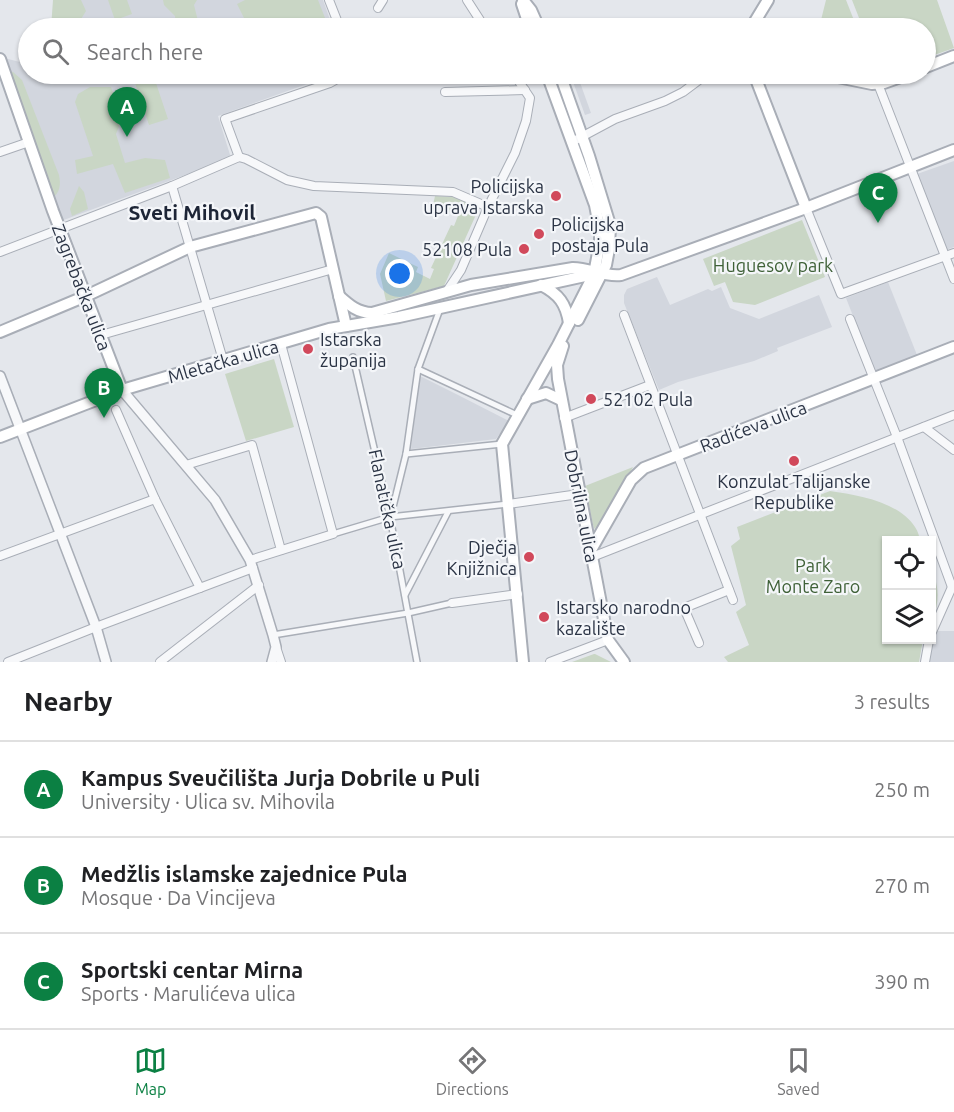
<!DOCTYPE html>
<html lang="en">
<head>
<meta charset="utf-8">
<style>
	:root { --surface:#fff; --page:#f6f6f6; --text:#202124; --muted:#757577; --line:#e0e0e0; --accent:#0b8043 }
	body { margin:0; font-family:Ubuntu,sans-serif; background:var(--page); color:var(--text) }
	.controls { position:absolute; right:18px; bottom:18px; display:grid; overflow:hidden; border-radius:0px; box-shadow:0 2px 4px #0004 }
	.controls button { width:54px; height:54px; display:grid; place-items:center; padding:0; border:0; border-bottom:2px solid var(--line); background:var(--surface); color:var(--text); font:30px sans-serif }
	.you { position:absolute; left:400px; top:274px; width:21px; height:21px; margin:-15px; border:4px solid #fff; border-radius:50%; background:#1a73e8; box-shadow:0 0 0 9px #1a73e833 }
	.badge { display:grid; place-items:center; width:39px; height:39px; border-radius:50%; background:var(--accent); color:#fff; font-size:20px; font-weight:700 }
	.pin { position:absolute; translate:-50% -50px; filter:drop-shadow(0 2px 3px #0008) }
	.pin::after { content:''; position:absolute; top:32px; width:21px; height:18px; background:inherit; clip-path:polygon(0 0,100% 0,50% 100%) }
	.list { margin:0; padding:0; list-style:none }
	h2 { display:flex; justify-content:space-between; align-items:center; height:78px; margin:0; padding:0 24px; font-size:26px }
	h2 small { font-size:20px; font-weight:400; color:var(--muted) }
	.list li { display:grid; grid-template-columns:39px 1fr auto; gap:18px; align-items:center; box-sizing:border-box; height:96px; padding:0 24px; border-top:2px solid var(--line) }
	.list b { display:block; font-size:22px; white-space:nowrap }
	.list p { margin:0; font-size:20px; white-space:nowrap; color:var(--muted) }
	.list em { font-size:20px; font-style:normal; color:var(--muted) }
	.icon { flex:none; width:33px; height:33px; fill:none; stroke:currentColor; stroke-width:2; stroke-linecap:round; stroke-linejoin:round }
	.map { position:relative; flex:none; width:954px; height:662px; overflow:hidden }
	.search { position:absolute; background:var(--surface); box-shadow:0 2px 4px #0004; left:18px; right:18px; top:18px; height:66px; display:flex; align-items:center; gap:15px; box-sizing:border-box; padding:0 21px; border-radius:33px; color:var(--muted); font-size:22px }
	.sheet { height:366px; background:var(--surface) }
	nav { display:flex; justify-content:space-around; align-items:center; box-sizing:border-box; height:84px; border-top:2px solid var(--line); background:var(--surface); font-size:16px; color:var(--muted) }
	nav a { display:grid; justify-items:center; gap:3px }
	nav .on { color:var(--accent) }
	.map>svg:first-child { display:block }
</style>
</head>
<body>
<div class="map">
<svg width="954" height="662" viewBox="0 0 954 662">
	<rect width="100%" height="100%" fill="#e4e7ec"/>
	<!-- built -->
	<g fill="#d2d6de">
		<polygon points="53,0 323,0 333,28 53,28"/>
		<polygon points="4,58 28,64 28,74 335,74 218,116 231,158 61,221"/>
		<polygon points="578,77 591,113 585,115 572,79"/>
		<polygon points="954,161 954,247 946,250 917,174"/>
		<polygon points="657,277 670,305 708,289 712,291 721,287 730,308 759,319 819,295 832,327 777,348 778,351 754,361 678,382 659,390 624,303 624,295 627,289"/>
		<polygon points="888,282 917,355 875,372 846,298"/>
		<polygon points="420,376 460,396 509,421 496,439 411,449"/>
		<polygon points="937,631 954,631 954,662 930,662 929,646"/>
	</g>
	<!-- green -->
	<g fill="#c9d6c5">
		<polygon points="53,0 81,0 86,11 81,19 86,28 51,28"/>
		<polygon points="108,0 127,0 132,14 115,20"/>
		<polygon points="163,0 197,0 194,5 199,25 198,28 176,28 175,16 164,5"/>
		<polygon points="245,0 318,0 329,28 295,28 284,22 273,23 263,28 249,28 237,4"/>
		<polygon points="826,0 846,0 857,28 819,28"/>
		<polygon points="852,0 937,0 954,48 926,58 926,28 863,28"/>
		<path d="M8 71 13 72 22 80 59 175C61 185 60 192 52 199Z"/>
		<polygon points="132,74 153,74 168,119 149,125"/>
		<polygon points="90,87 111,87 122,119 116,134 125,163 145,158 165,160 170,178 125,193 113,164 77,174 75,160 93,156 75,102 78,94"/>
		<polygon points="79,186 84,192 88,209 72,216 70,209"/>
		<polygon points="435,196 453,197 479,208 444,286 386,301 380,274 389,253 418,267 416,272 430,279 434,269 431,268 451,225 454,226 458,216 433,205"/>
		<polygon points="802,220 825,277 755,305 733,302 725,282 714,286 703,259"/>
		<polygon points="274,359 294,427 246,441 225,374"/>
		<polygon points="633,467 602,522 594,529 585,486"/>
		<path d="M830 491C858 495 899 502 915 527 918 531 919 536 920 540H886V640H923L919 662H728L724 657 749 645 736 612 746 605 731 546 740 539 737 527Z"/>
		<path d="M932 569C939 588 940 601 932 620Z"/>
		<polygon points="595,654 611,662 572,662 594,654"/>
	</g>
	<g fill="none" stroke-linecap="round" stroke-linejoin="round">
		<!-- pedestrian casing -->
		<g stroke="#a9aeb7" stroke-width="8">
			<g id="pedestrian">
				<polyline points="353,357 390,517 417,662"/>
				<polyline points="418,369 517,415"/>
				<polyline points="406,454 502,444"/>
				<polyline points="391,515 406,454 418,369 440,309"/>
				<polyline points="333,534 390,517 508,504"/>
				<polyline points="405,595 448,512"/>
				<polyline points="273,635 408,613 452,603"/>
			</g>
		</g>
		<!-- minor casing -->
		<g stroke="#a9aeb7" stroke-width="10">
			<g id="minor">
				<polyline points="329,0 340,28"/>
				<polyline points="467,0 485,28"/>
				<polyline points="378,8 383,0"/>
				<polyline points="878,84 954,279"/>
				<polyline points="445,92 525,90"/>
				<polyline points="572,142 615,119 665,101 683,92 707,74"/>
				<polyline points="0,152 29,142"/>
				<polyline points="239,157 246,159 287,180 314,186 453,192 488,207"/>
				<polyline points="239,157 225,119 330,83 346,74"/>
				<polyline points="172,186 223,360"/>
				<polyline points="806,208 841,294 954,253"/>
				<polyline points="0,252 172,186 239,157"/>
				<polyline points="447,291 461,270 488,207 515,153 526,121 530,98 514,74"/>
				<polyline points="624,315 733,600"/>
				<polyline points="850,319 897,437 952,587"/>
				<polyline points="101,335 333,269"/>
				<polyline points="116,410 155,499 200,588"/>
				<polyline points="564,418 650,385"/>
				<polyline points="924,427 954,450"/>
				<polyline points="186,465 252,445 281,550"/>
				<polyline points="508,504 579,494"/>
				<polyline points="0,556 155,499"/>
				<polyline points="592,557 954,415"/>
				<polyline points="250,560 333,534 281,344"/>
				<polyline points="452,603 518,594"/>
				<polyline points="932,632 952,587"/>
				<polyline points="699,643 684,608 729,590"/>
				<polyline points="276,647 281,662"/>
				<polyline points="8,662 96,627 253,568"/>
				<polyline points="160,662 259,585"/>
				<polyline points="550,662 608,640"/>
				<polyline points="925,662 929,640"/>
			</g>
		</g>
		<!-- tertiary casing -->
		<g stroke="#a9aeb7" stroke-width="12">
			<g id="tertiary">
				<polyline points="0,376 96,627 106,662"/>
				<polyline points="122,390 215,500 250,560 273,635 276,647 272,662"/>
			</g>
		</g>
		<!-- secondary casing -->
		<g stroke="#a9aeb7" stroke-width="14">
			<g id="secondary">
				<polyline points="523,0 531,10 539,28"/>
				<polyline points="522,4 530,28"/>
				<polyline points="751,28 768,0"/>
				<polyline points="0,59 53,211 122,390"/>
				<polyline points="926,67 954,56"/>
				<polyline points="560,74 589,156 610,225 609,249 606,265 578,320"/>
				<polyline points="754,74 806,208"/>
				<polyline points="823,74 872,84 884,83 909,74"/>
				<path d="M541 285C559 294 566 304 569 323"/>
				<path d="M339 296C349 305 358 313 372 313L471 285 573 268C590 268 603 277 621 275L806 208 954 150"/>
				<polyline points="0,332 86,296 190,247 316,213 321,217 346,326"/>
				<polyline points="563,346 557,365 558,379 608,640 624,662"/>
				<polyline points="527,399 546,393 561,400"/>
				<polyline points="0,437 122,390 329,329 399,317 594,274"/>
				<polyline points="591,550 631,480 644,468 954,347"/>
				<polyline points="523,662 502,444 558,345 594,274 600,242 600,231 595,205 547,74"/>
			</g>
		</g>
		<!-- pedestrian -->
		<use href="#pedestrian" stroke="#f7f8fa" stroke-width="5"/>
		<!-- minor -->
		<use href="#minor" stroke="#f7f8fa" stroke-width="8"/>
		<!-- tertiary -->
		<use href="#tertiary" stroke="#f7f8fa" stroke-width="9"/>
		<!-- secondary -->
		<use href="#secondary" stroke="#fff" stroke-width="10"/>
	</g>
	<!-- markers -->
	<g fill="#d1495b" stroke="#f4f6f9" stroke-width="2">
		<circle cx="556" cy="196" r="6"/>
		<circle cx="539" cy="234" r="6"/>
		<circle cx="524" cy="249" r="6"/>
		<circle cx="308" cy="349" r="6"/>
		<circle cx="591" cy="399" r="6"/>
		<circle cx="794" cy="461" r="6"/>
		<circle cx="529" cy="557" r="6"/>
		<circle cx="544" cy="617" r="6"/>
	</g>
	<g text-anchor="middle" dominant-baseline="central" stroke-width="4.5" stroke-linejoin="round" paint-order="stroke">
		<!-- poi labels -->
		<g font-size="18" fill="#2b3445" stroke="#f4f6f9" text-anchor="start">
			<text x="544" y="186" text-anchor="end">Policijska<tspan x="544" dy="21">uprava Istarska</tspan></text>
			<text x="551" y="224">Policijska<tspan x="551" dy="21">postaja Pula</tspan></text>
			<text x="512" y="249" text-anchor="end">52108 Pula</text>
			<text x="320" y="339">Istarska<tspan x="320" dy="21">županija</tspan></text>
			<text x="603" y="399">52102 Pula</text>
			<text x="794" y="481" text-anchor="middle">Konzulat Talijanske<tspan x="794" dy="21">Republike</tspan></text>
			<text x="517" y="547" text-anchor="end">Dječja<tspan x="517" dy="21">Knjižnica</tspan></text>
			<text x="556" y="607">Istarsko narodno<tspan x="556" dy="21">kazalište</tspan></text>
		</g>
		<!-- park labels -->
		<g font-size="18" fill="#3f6138" stroke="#f4f6f9">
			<text x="773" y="265">Huguesov park</text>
			<text x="813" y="565">Park<tspan x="813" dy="21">Monte Zaro</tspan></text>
		</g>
		<!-- street labels -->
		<g font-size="18" fill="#2b3445" stroke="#f4f6f9">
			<text transform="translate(82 287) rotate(69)">Zagrebačka ulica</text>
			<text transform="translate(223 361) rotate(-16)">Mletačka ulica</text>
			<text transform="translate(753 426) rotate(-21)">Radićeva ulica</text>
			<text transform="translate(582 506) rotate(79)">Dobrilina ulica</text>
			<text transform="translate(388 509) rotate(78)">Flanatička ulica</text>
		</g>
		<!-- quarter labels -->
		<g font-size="21" font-weight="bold" fill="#1d2536" stroke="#f4f6f9">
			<text x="192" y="212">Sveti Mihovil</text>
		</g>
	</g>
</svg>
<div class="controls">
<button><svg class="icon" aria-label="locate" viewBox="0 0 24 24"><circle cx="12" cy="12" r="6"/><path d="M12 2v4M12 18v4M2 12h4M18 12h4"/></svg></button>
<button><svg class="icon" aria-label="layers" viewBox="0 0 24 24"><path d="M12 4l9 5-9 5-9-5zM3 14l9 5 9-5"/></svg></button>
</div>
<div class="you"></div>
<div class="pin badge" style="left:127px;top:137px">A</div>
<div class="pin badge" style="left:104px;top:418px">B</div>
<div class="pin badge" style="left:878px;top:223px">C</div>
<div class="search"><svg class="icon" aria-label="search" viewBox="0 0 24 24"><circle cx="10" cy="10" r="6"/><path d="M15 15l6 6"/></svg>Search here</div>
</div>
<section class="sheet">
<h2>Nearby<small>3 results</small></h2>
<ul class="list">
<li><span class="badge">A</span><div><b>Kampus Sveučilišta Jurja Dobrile u Puli</b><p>University · Ulica sv. Mihovila</p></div><em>250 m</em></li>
<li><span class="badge">B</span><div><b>Medžlis islamske zajednice Pula</b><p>Mosque · Da Vincijeva</p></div><em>270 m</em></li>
<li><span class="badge">C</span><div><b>Sportski centar Mirna</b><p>Sports · Marulićeva ulica</p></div><em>390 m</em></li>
</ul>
</section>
<nav>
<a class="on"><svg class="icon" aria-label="map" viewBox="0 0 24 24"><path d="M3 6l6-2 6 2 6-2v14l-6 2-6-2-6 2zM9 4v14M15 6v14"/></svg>Map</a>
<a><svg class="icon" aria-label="directions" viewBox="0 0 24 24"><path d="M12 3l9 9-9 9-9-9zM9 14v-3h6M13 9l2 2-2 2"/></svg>Directions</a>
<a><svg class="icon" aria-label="saved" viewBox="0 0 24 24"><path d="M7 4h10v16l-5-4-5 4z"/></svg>Saved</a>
</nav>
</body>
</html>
